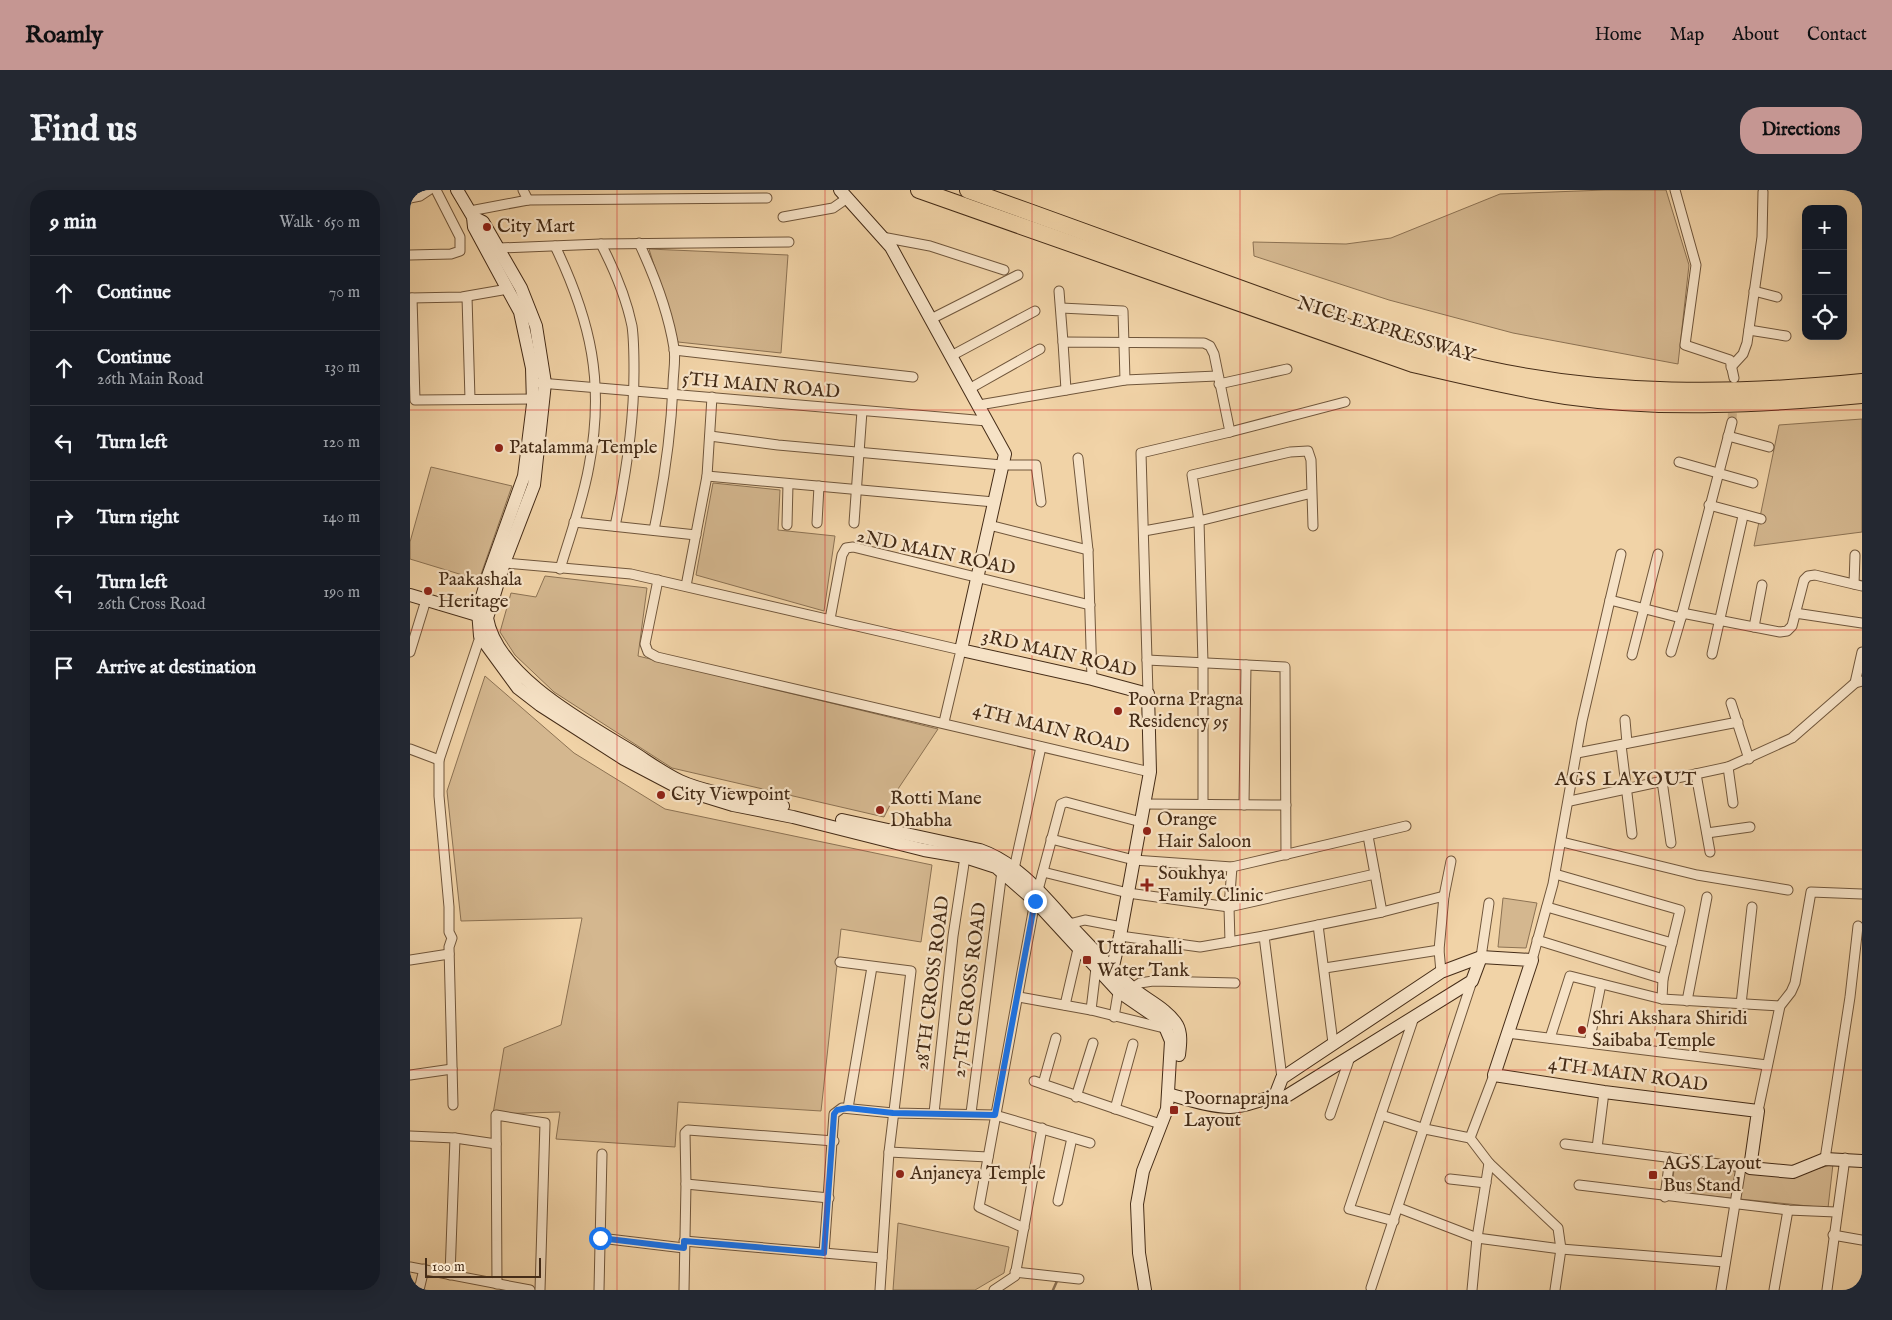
<!DOCTYPE html>
<html lang="en">
<head>
<meta charset="utf-8">
<style>
	:root { --surface:#171b24; --page:#242831; --text:#f1f3f6; --muted:#9ea1a6; --line:#363941; --accent:#c59692 }
	body { margin:0; font-family:"IM FELL English",serif; background:var(--page); color:var(--text) }
	.controls { position:absolute; right:15px; top:15px; display:grid; overflow:hidden; border-radius:10px; box-shadow:0 5px 20px #0002 }
	.controls button { width:45px; height:45px; display:grid; place-items:center; padding:0; border:0; border-bottom:1px solid var(--line); background:var(--surface); color:var(--text); font:25px sans-serif }
	.scale { position:absolute; left:15px; bottom:12px; width:116px; box-sizing:border-box; padding-left:5px; border:2px solid #452c17; border-top:0; font-size:14px; line-height:18px; white-space:nowrap; color:#452c17; -webkit-text-stroke:4px #f6e2c6; paint-order:stroke }
	.stop { position:absolute; width:15px; height:15px; margin:-11px; border:4px solid #1a73e8; border-radius:50%; background:#fff }
	.stop.end { background:#1a73e8; border-color:#fff; box-shadow:0 1px 5px #0008 }
	.list { margin:0; padding:0; list-style:none }
	h2 { display:flex; justify-content:space-between; align-items:center; height:65px; margin:0; padding:0 20px; font-size:21px }
	h2 small { font-size:16px; font-weight:400; color:var(--muted) }
	.list li { display:grid; grid-template-columns:32px 1fr auto; gap:15px; align-items:center; box-sizing:border-box; height:75px; padding:0 20px; border-top:1px solid var(--line) }
	.list b { display:block; font-size:19px; white-space:nowrap }
	.list p { margin:0; font-size:16px; white-space:nowrap; color:var(--muted) }
	.list em { font-size:16px; font-style:normal; color:var(--muted) }
	.icon { flex:none; width:28px; height:28px; fill:none; stroke:currentColor; stroke-width:2; stroke-linecap:round; stroke-linejoin:round }
	.map { position:relative; flex:none; width:1452px; height:1100px; overflow:hidden; border-radius:20px }
	header { display:flex; align-items:center; gap:30px; box-sizing:border-box; height:70px; padding:0 25px; background:var(--accent); color:#111 }
	header strong { font-size:24px }
	nav { display:flex; gap:28px; margin-inline-start:auto; font-size:18px }
	.intro { display:flex; align-items:center; justify-content:space-between; box-sizing:border-box; height:120px; padding:0 30px }
	h1 { margin:0; font-size:35px }
	.button { padding:12px 22px; border-radius:20px; background:var(--accent); color:#111; font-size:18px; font-weight:700 }
	main { display:flex; gap:30px; padding:0 30px }
	aside { flex:1; background:var(--surface); border-radius:20px; box-shadow:0 5px 20px #0002 }
	.map>svg:first-child { display:block }
</style>
</head>
<body>
<header>
<strong>Roamly</strong>
<nav><a>Home</a><a>Map</a><a>About</a><a>Contact</a></nav>
</header>
<div class="intro"><h1>Find us</h1><a class="button">Directions</a></div>
<main>
<aside>
<h2>9 min<small>Walk · 650 m</small></h2>
<ul class="list">
<li><svg class="icon" aria-label="ahead" viewBox="0 0 24 24"><path d="M12 20V5M6 11l6-6 6 6"/></svg><div><b>Continue</b></div><em>70 m</em></li>
<li><svg class="icon" aria-label="ahead" viewBox="0 0 24 24"><path d="M12 20V5M6 11l6-6 6 6"/></svg><div><b>Continue</b><p>26th Main Road</p></div><em>130 m</em></li>
<li><svg class="icon" aria-label="left" viewBox="0 0 24 24"><path d="M17 20v-9H6M10 6l-5 5 5 5"/></svg><div><b>Turn left</b></div><em>120 m</em></li>
<li><svg class="icon" aria-label="right" viewBox="0 0 24 24"><path d="M7 20v-9h11M14 6l5 5-5 5"/></svg><div><b>Turn right</b></div><em>140 m</em></li>
<li><svg class="icon" aria-label="left" viewBox="0 0 24 24"><path d="M17 20v-9H6M10 6l-5 5 5 5"/></svg><div><b>Turn left</b><p>26th Cross Road</p></div><em>190 m</em></li>
<li><svg class="icon" aria-label="arrive" viewBox="0 0 24 24"><path d="M6 21V4h12l-3 4 3 4H6"/></svg><div><b>Arrive at destination</b></div></li>
</ul>
</aside>
<div class="map">
<svg width="1452" height="1100" viewBox="0 0 1452 1100">
	<rect width="100%" height="100%" fill="#f1d3a7"/>
	<filter id="stains"><feTurbulence type="fractalNoise" baseFrequency=".004" numOctaves="4"/><feColorMatrix values="0 0 0 0 .2 0 0 0 0 .09 0 0 0 0 .02 0 0 0 .5 -.17"/></filter>
	<radialGradient id="worn" r=".72"><stop offset=".6" stop-color="#630" stop-opacity="0"/><stop offset="1" stop-color="#630" stop-opacity=".3"/></radialGradient>
	<!-- green -->
	<g fill="#d4b78f" stroke="#8c7253">
		<polygon points="1195,0 1256,0 1279,75 1268,174 1103,143 979,110 844,66 843,52 936,54 981,48 1090,4"/>
		<polygon points="239,59 378,65 371,163 268,152"/>
		<polygon points="1452,229 1452,342 1344,356 1369,235"/>
		<polygon points="21,277 102,296 69,390 0,369 0,352"/>
		<polygon points="303,293 370,300 368,340 425,346 414,421 286,385"/>
		<polygon points="135,386 237,398 228,466 528,539 488,599 474,627 262,578 144,502 105,465 90,442 101,403 126,407"/>
		<polygon points="75,486 164,563 255,619 522,675 511,752 431,739 411,921 268,912 265,957 146,949 150,922 83,924 94,858 151,835 172,728 51,731 37,601"/>
		<polygon points="1093,708 1127,713 1116,758 1088,757"/>
		<polygon points="1265,973 1384,986 1423,974 1418,1018 1261,1002"/>
		<polygon points="488,1033 599,1057 594,1083 565,1100 483,1100"/>
	</g>
	<g fill="none" stroke-linecap="round" stroke-linejoin="round">
		<!-- stream -->
		<polyline stroke="#896e50" stroke-width="2.5" points="643,1100 647,1091"/>
		<!-- street-tunnel -->
		<polyline stroke="#cfb28a" stroke-width="9" stroke-dasharray="9 4.5" stroke-linecap="butt" points="1322,232 1323,210"/>
		<!-- street casing -->
		<g stroke="#70563b" stroke-width="11">
			<g id="street">
				<polyline points="1265,0 1286,75 1275,155 1320,170 1324,188"/>
				<polyline points="0,8 10,6 19,0"/>
				<polyline points="118,10 357,8"/>
				<polyline points="60,21 118,10 113,0"/>
				<polyline points="373,27 423,18 436,9"/>
				<polyline points="472,47 520,56 594,80"/>
				<path d="M229 53C245 87 258 121 264 158 266 170 263 184 263 196 261 244 254 292 244 340"/>
				<path d="M191 54C204 79 216 107 222 136 224 150 224 166 224 181 224 233 216 285 205 336"/>
				<path d="M145 56C181 131 195 193 179 276 173 311 160 345 150 379"/>
				<polyline points="89,58 191,54 379,52"/>
				<polyline points="0,65 41,64 50,61 50,47 26,0"/>
				<polyline points="649,101 653,152"/>
				<polyline points="1344,101 1367,107"/>
				<polyline points="57,107 60,209"/>
				<polyline points="0,108 52,107 98,99"/>
				<polyline points="2,108 5,210 123,209"/>
				<polyline points="651,118 713,121 715,190"/>
				<polyline points="521,129 608,85"/>
				<polyline points="1339,140 1376,146"/>
				<polyline points="264,160 503,187"/>
				<polyline points="541,166 625,121"/>
				<polyline points="1321,177 1333,164 1337,153 1352,47 1353,2"/>
				<polyline points="130,193 577,231"/>
				<polyline points="809,194 877,179"/>
				<polyline points="559,199 630,159"/>
				<polyline points="656,200 653,152 794,153 800,156 804,164 820,242 731,263 738,504"/>
				<polyline points="569,215 715,190 807,186"/>
				<polyline points="820,242 935,212"/>
				<polyline points="300,246 368,255 592,275 626,275 631,312"/>
				<polyline points="1318,246 1359,257"/>
				<polyline points="668,268 678,360 682,489"/>
				<polyline points="1269,272 1343,293"/>
				<polyline points="297,286 584,312"/>
				<polyline points="902,303 789,331 782,285 880,262 898,261 901,270 903,336"/>
				<polyline points="1299,315 1351,329"/>
				<polyline points="164,332 286,345"/>
				<polyline points="407,333 409,296"/>
				<polyline points="444,333 452,221"/>
				<polyline points="377,335 378,294"/>
				<polyline points="579,335 678,360"/>
				<polyline points="734,341 789,331 793,473 793,614"/>
				<polyline points="94,373 221,384 551,460 534,532"/>
				<polyline points="248,390 235,454 238,462 247,467 740,582"/>
				<polyline points="1444,394 1445,365"/>
				<polyline points="276,396 297,286 302,207"/>
				<polyline points="1200,410 1211,364"/>
				<polyline points="1272,423 1370,442 1377,441 1382,436 1394,390 1398,386 1405,385 1452,396"/>
				<polyline points="1385,423 1452,433"/>
				<polyline points="420,429 432,365 436,358 443,357 680,415"/>
				<polyline points="1344,437 1352,395"/>
				<polyline points="0,462 16,410"/>
				<polyline points="1261,462 1271,428"/>
				<polyline points="1302,464 1333,326"/>
				<polyline points="1222,465 1248,364"/>
				<polyline points="737,470 875,477 876,665"/>
				<polyline points="1445,493 1452,462"/>
				<polyline points="1321,513 1339,569"/>
				<polyline points="1215,530 1217,553"/>
				<polyline points="1211,555 1222,644"/>
				<polyline points="0,559 29,570"/>
				<polyline points="1167,563 1328,532"/>
				<polyline points="1318,577 1323,613"/>
				<polyline points="1286,584 1300,662"/>
				<polyline points="1252,591 1261,653"/>
				<polyline points="1160,611 1318,577 1382,548 1445,493 1452,491"/>
				<polyline points="734,614 876,615"/>
				<polyline points="834,615 836,475"/>
				<polyline points="1297,643 1340,637"/>
				<polyline points="958,646 972,722"/>
				<polyline points="641,649 724,670 822,677 996,636"/>
				<polyline points="1152,652 1287,685 1378,700"/>
				<polyline points="604,679 631,557"/>
				<polyline points="633,682 718,703 819,717 965,684"/>
				<polyline points="1145,684 1270,720 1253,789 1252,809"/>
				<polyline points="628,700 651,614 656,612 731,632"/>
				<polyline points="1034,706 1041,671"/>
				<polyline points="1137,717 1262,753"/>
				<polyline points="659,734 675,730 712,737"/>
				<polyline points="908,735 923,853"/>
				<polyline points="710,746 790,757 854,746"/>
				<polyline points="1127,750 1253,789"/>
				<polyline points="820,752 819,717 822,677"/>
				<polyline points="1071,767 1079,713"/>
				<polyline points="0,770 39,764"/>
				<polyline points="1122,770 1143,694 1172,531 1200,410 1271,428 1322,232"/>
				<polyline points="430,772 501,781 479,962 470,1100"/>
				<polyline points="915,778 1029,760"/>
				<polyline points="722,798 730,793 743,791 825,793"/>
				<polyline points="609,807 681,820 758,839"/>
				<polyline points="1277,811 1297,707"/>
				<polyline points="1331,814 1342,717"/>
				<polyline points="655,815 668,759"/>
				<polyline points="681,820 686,778"/>
				<polyline points="704,827 709,797"/>
				<polyline points="1097,843 1357,875"/>
				<polyline points="1140,848 1160,786 1252,809 1370,816"/>
				<polyline points="1179,853 1191,794"/>
				<polyline points="0,885 42,879"/>
				<polyline points="1084,885 1060,948 1079,973 1148,1038 1151,1059 1145,1100"/>
				<polyline points="872,888 854,746 972,722 1034,706 1029,760 1031,782"/>
				<polyline points="624,891 750,934"/>
				<polyline points="633,894 646,848"/>
				<polyline points="666,907 683,853"/>
				<polyline points="43,915 39,757 42,748 39,742 39,717 29,606 29,570 71,444"/>
				<polyline points="438,918 462,777"/>
				<polyline points="705,919 723,854"/>
				<polyline points="1348,921 1370,816 1381,802 1385,793 1401,702 1452,704"/>
				<polyline points="524,923 543,746 555,667"/>
				<polyline points="561,923 592,681"/>
				<polyline points="920,925 940,867"/>
				<polyline points="971,925 1015,939 1060,948"/>
				<polyline points="0,946 45,948 86,954"/>
				<polyline points="1155,954 1340,978"/>
				<polyline points="1187,958 1194,902"/>
				<polyline points="479,962 578,967"/>
				<polyline points="1415,969 1440,807 1448,736"/>
				<polyline points="1040,989 1076,993"/>
				<polyline points="276,994 419,1008"/>
				<polyline points="1169,995 1378,1020 1426,1022"/>
				<polyline points="1255,1007 1260,967"/>
				<polyline points="648,1011 662,948"/>
				<polyline points="989,1018 1067,1048 1151,1059 1315,1072"/>
				<polyline points="984,1031 939,1019 1004,827"/>
				<polyline points="614,1038 569,1017 625,711"/>
				<polyline points="1423,1045 1452,1050"/>
				<polyline points="190,1048 274,1058"/>
				<polyline points="274,1051 472,1068"/>
				<polyline points="414,1063 424,924 432,918 483,923 585,925 680,953"/>
				<polyline points="0,1077 120,1100"/>
				<polyline points="605,1082 669,1089"/>
				<polyline points="40,1085 45,948"/>
				<polyline points="87,1094 86,925 135,933 130,1100"/>
				<polyline points="961,1098 1062,791"/>
				<polyline points="9,1100 14,1079"/>
				<polyline points="189,1100 192,964"/>
				<polyline points="274,1100 276,994 275,943 278,940 424,951"/>
				<polyline points="584,1100 605,1086 632,938"/>
				<polyline points="1062,1100 1067,1048 1079,973"/>
				<polyline points="1311,1100 1331,977"/>
				<polyline points="1364,1100 1378,1020"/>
				<polyline points="1417,1100 1435,968"/>
			</g>
		</g>
		<!-- secondary casing -->
		<g stroke="#452c17" stroke-width="14">
			<g id="secondary">
				<polyline points="47,0 63,27 64,37 110,122 122,178 123,214 114,286 78,386 68,421 70,446 108,498 130,515 214,569 271,599 323,615 383,627 514,660 555,667 586,677 625,711 708,801 753,832 761,851 757,919 733,981 727,1014 729,1063 735,1100"/>
				<polyline points="430,0 481,57 595,264 551,460 682,489 738,504 740,582 710,746 701,785"/>
				<path d="M63 27 73 32 111 98 126 136 135 193 124 295 94 373 77 428C87 486 175 533 221 561 237 571 253 583 270 591 296 603 344 610 373 616"/>
				<polyline points="0,405 74,427"/>
				<path d="M432 630 570 660C607 673 632 704 658 733 678 754 698 776 720 796 734 809 757 818 767 835 772 844 770 856 769 865"/>
				<path d="M758 904C777 909 800 917 819 917 838 918 858 904 875 907L1062 791 1071 767"/>
				<polyline points="865,906 872,888 1031,782 1071,767 1122,770 1084,885 1194,902 1348,921 1340,978 1383,982 1415,969 1452,971"/>
			</g>
		</g>
		<!-- highway casing -->
		<g stroke="#452c17" stroke-width="18">
			<g id="highway">
				<path d="M509 0 1003 174C1054 186 1104 198 1156 206 1254 220 1354 214 1452 205"/>
				<path d="M558 0C656 35 754 71 851 106 924 132 997 161 1072 178 1198 206 1325 205 1452 192"/>
			</g>
		</g>
		<!-- street -->
		<use href="#street" stroke="#f6e2c6" stroke-width="9"/>
		<!-- secondary -->
		<use href="#secondary" stroke="#f6e2c6" stroke-width="12"/>
		<!-- highway -->
		<use href="#highway" stroke="#f1d3a7" stroke-width="16"/>
	</g>
	<g fill="none" stroke-linecap="round" stroke-linejoin="round">
		<!-- route -->
		<polyline stroke="#1a73e8" stroke-width="6" points="190,1048 274,1058 274,1051 414,1063 424,924 427,920 438,918 483,923 585,925 625,711"/>
	</g>
	<!-- grid -->
	<path fill="none" stroke="#d62828" stroke-width="1" stroke-opacity="0.55" d="M207 0V1100M415 0V1100M622 0V1100M830 0V1100M1037 0V1100M1245 0V1100M0 220H1452M0 440H1452M0 660H1452M0 880H1452"/>
	<!-- markers -->
	<g fill="#8f2418" stroke="#f6e2c6" stroke-width="2">
		<circle cx="77" cy="37" r="5"/>
		<circle cx="89" cy="258" r="5"/>
		<circle cx="18" cy="401" r="5"/>
		<circle cx="708" cy="521" r="5"/>
		<circle cx="251" cy="605" r="5"/>
		<circle cx="470" cy="620" r="5"/>
		<circle cx="737" cy="641" r="5"/>
		<path d="M734.5 687.5h5v5h5v5h-5v5h-5v-5h-5v-5h5z"/>
		<rect x="672" y="765" width="10" height="10" rx="2.5"/>
		<circle cx="1172" cy="840" r="5"/>
		<rect x="759" y="915" width="10" height="10" rx="2.5"/>
		<circle cx="490" cy="984" r="5"/>
		<rect x="1238" y="980" width="10" height="10" rx="2.5"/>
	</g>
	<g text-anchor="middle" dominant-baseline="central" stroke-width="4.5" stroke-linejoin="round" paint-order="stroke">
		<!-- poi labels -->
		<g font-size="19" fill="#452c17" stroke="#f6e2c6" text-anchor="start">
			<text x="87" y="37">City Mart</text>
			<text x="99" y="258">Patalamma Temple</text>
			<text x="28" y="390">Paakashala<tspan x="28" dy="22">Heritage</tspan></text>
			<text x="718" y="510">Poorna Pragna<tspan x="718" dy="22">Residency 95</tspan></text>
			<text x="261" y="605">City Viewpoint</text>
			<text x="480" y="609">Rotti Mane<tspan x="480" dy="22">Dhabha</tspan></text>
			<text x="747" y="630">Orange<tspan x="747" dy="22">Hair Saloon</tspan></text>
			<text x="748" y="684">Soukhya<tspan x="748" dy="22">Family Clinic</tspan></text>
			<text x="687" y="759">Uttarahalli<tspan x="687" dy="22">Water Tank</tspan></text>
			<text x="1182" y="829">Shri Akshara Shiridi<tspan x="1182" dy="22">Saibaba Temple</tspan></text>
			<text x="774" y="909">Poornaprajna<tspan x="774" dy="22">Layout</tspan></text>
			<text x="1253" y="974">AGS Layout<tspan x="1253" dy="22">Bus Stand</tspan></text>
			<text x="500" y="984">Anjaneya Temple</text>
		</g>
		<!-- street labels -->
		<g font-size="19" fill="#452c17" stroke="#f6e2c6">
			<text transform="translate(976 140) rotate(17)">NICE EXPRESSWAY</text>
			<text transform="translate(351 196) rotate(5)">5TH MAIN ROAD</text>
			<text transform="translate(526 363) rotate(12)">2ND MAIN ROAD</text>
			<text transform="translate(649 464) rotate(13)">3RD MAIN ROAD</text>
			<text transform="translate(641 539) rotate(14)">4TH MAIN ROAD</text>
			<text transform="translate(523 793) rotate(-83)">28TH CROSS ROAD</text>
			<text transform="translate(560 800) rotate(-83)">27TH CROSS ROAD</text>
			<text transform="translate(1218 885) rotate(8)">4TH MAIN ROAD</text>
		</g>
		<!-- neighbourhood labels -->
		<g font-size="20" letter-spacing="1" fill="#452c17" stroke="#f6e2c6">
			<text x="1216" y="589">AGS LAYOUT</text>
		</g>
	</g>
	<rect width="100%" height="100%" filter="url(#stains)"/>
	<rect width="100%" height="100%" fill="url(#worn)"/>
</svg>
<div class="controls">
<button>+</button>
<button>−</button>
<button><svg class="icon" aria-label="locate" viewBox="0 0 24 24"><circle cx="12" cy="12" r="6"/><path d="M12 2v4M12 18v4M2 12h4M18 12h4"/></svg></button>
</div>
<div class="scale">100 m</div>
<div class="stop" style="left:190px;top:1048px"></div>
<div class="stop end" style="left:625px;top:711px"></div>
</div>
</main>
</body>
</html>
